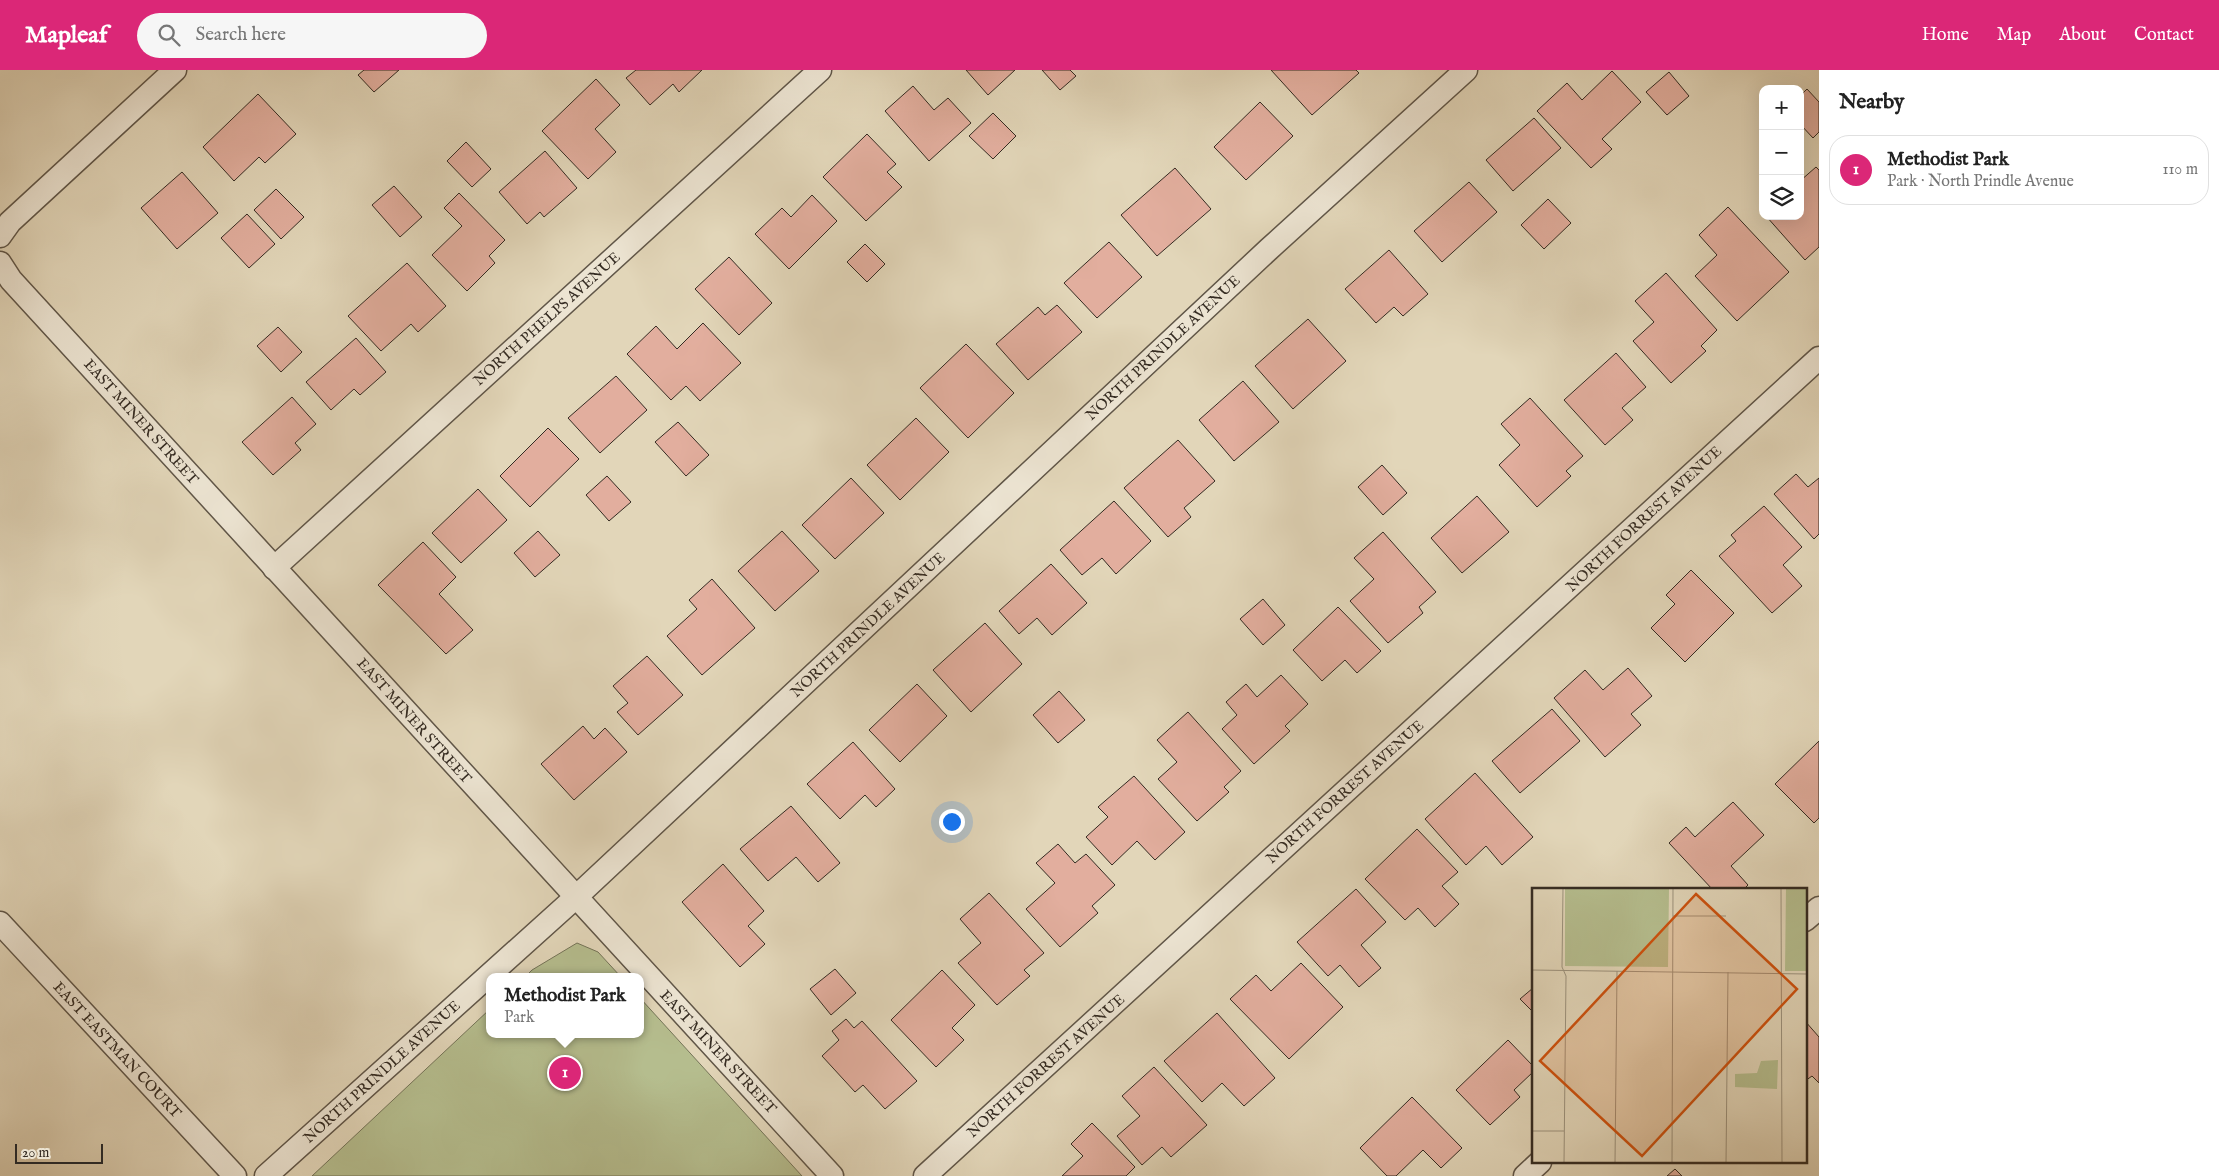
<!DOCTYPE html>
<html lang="en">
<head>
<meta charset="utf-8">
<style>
	:root { --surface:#fff; --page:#f6f6f6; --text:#222; --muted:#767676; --line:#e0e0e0; --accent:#db2777 }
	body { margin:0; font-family:"IM FELL English",serif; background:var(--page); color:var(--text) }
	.controls { position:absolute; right:15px; top:15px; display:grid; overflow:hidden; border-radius:10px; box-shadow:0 5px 20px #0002 }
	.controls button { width:45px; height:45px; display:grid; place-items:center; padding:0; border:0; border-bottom:1px solid var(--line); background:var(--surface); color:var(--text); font:25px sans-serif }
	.scale { position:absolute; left:15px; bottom:12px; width:88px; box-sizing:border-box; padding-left:5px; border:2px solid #342b22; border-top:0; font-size:14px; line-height:18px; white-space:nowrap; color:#342b22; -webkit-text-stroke:4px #ece4d2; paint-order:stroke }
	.you { position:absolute; left:951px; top:751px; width:18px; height:18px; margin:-12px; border:4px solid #fff; border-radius:50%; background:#1a73e8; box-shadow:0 0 0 8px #1a73e833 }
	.badge { display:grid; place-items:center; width:32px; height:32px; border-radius:50%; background:var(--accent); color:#fff; font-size:16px; font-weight:700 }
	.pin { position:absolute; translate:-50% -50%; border:2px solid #fff; box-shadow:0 1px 5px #0006 }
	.popup { position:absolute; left:486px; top:903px; width:158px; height:65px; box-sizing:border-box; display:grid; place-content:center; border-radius:10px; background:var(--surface); filter:drop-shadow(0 1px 4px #0005); font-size:16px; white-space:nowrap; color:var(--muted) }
	.popup b { font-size:19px; color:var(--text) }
	.popup::after { content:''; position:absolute; left:50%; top:100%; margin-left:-10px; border:10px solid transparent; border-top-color:var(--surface) }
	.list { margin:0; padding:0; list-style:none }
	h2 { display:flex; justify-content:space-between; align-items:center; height:65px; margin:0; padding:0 20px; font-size:21px }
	h2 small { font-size:16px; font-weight:400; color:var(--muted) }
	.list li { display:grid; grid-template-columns:32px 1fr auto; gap:15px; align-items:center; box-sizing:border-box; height:70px; margin:0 10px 10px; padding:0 10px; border:1px solid var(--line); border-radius:20px }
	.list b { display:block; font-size:19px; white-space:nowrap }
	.list p { margin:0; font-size:16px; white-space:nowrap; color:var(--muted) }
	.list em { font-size:16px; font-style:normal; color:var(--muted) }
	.icon { flex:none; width:28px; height:28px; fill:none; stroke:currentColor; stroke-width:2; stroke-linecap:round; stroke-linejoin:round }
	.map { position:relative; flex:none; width:1819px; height:1106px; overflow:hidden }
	header { display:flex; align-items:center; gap:30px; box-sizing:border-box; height:70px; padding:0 25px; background:var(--accent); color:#fff }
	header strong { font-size:24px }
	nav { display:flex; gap:28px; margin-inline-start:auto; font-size:18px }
	.search { width:350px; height:45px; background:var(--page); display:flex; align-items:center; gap:12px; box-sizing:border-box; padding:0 18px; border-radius:28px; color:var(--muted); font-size:19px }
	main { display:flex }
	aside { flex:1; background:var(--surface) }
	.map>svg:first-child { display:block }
</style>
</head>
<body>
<header>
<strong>Mapleaf</strong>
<div class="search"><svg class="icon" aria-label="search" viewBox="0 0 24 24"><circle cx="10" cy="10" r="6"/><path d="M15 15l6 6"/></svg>Search here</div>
<nav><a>Home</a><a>Map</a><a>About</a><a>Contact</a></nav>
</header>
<main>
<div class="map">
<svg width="1819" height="1106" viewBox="0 0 1819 1106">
	<rect width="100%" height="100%" fill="#e2d6b9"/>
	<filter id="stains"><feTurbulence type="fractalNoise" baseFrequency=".004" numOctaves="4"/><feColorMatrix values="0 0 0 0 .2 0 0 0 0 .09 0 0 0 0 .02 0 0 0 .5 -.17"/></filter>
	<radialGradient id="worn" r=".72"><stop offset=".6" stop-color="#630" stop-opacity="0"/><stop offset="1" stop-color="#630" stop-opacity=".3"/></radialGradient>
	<!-- green -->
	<g fill="#b5bd8e" stroke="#747458">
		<polygon points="577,873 598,882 621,907 525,907 532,900"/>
		<polygon points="640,928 802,1106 312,1106 490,939 490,964 640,964"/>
	</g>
	<!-- building -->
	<g fill="#e2ae9e" stroke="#342b22">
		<polygon points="364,0 399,0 374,22 358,5"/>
		<polygon points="636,0 702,0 679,22 673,14 650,35 626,8"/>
		<polygon points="966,0 1015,0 988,25"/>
		<polygon points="1042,0 1070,0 1076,6 1060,20"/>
		<polygon points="1271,0 1356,0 1359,3 1312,45"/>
		<polygon points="1612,1 1641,32 1602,69 1612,79 1591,98 1537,41 1567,13 1582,30"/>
		<polygon points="1669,2 1689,26 1667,45 1646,22"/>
		<polygon points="596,9 620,35 595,59 616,82 588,109 542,61"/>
		<polygon points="913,16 934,40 948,28 971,53 929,91 885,41"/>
		<polygon points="1807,19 1819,32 1819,62 1813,68 1800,54 1800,26"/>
		<polygon points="258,24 296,64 265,93 259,87 234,111 203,77"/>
		<polygon points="1260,32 1293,66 1246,110 1214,77"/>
		<polygon points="993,43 1016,66 993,89 969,66"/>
		<polygon points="1534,48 1561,78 1513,121 1486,90"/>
		<polygon points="867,64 896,94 887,102 902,117 866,151 823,107"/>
		<polygon points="466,72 491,99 472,117 447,91"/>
		<polygon points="545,81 577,118 544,147 540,142 527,154 499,122"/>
		<polygon points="1816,97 1819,100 1819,177 1805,190 1766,146 1800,146 1800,111"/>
		<polygon points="1175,98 1211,139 1157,186 1121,145"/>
		<polygon points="182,102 218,143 177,179 141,138"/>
		<polygon points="1469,112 1497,142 1442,192 1414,161"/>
		<polygon points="394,116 422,147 400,167 372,135"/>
		<polygon points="276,119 304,147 281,169 254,140"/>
		<polygon points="459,123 505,170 489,186 495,193 467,221 432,185 462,156 444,138"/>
		<polygon points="812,125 837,151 789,199 755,164 782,138 791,147"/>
		<polygon points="1548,129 1571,153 1544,179 1521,155"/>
		<polygon points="1728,137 1789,202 1737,251 1695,206 1717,185 1699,165"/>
		<polygon points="247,144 275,174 249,198 221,168"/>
		<polygon points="1109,172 1142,207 1097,248 1064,213"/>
		<polygon points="865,174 885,194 867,212 847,192"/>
		<polygon points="1389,180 1428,224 1403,246 1394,237 1376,253 1345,219"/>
		<polygon points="729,187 772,233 739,265 695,219"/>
		<polygon points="407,193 446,236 418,262 411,254 381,281 348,246"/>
		<polygon points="1666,203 1717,260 1701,276 1706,281 1671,313 1633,271 1654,252 1635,231"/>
		<polygon points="1057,235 1082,262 1028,310 996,274 1038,237 1045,245"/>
		<polygon points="1308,249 1346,291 1293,339 1255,296"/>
		<polygon points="703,253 741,293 700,331 686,316 671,330 627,284 656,256 677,279"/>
		<polygon points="278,257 302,282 281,302 257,276"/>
		<polygon points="356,268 386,302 360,325 354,319 331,340 306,312"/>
		<polygon points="966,274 1014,323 968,368 920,318"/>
		<polygon points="1616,283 1646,317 1622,338 1633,350 1605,375 1564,330"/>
		<polygon points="616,306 647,340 600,383 568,348"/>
		<polygon points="1243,311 1279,352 1234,391 1199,350"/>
		<polygon points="292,327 316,354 295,373 301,380 273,405 242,372"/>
		<polygon points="1530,328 1583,386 1566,401 1571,406 1537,437 1499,395 1520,375 1501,354"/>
		<polygon points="916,348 949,382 900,430 867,395"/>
		<polygon points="678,352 709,385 686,406 655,372"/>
		<polygon points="548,358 579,389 530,437 500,406"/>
		<polygon points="1178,370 1215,411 1184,438 1191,447 1168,467 1124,418"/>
		<polygon points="1382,395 1407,423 1383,445 1358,417"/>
		<polygon points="1796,404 1808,417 1819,408 1819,464 1814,469 1774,424"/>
		<polygon points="607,406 631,432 609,451 586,425"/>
		<polygon points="851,408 884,443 835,489 802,455"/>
		<polygon points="478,419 507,450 461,493 432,463"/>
		<polygon points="1477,426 1509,462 1462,503 1431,468"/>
		<polygon points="1114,431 1151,471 1116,504 1102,488 1082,505 1060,480"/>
		<polygon points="1764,436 1802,477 1783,495 1802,516 1772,543 1719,486 1736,471 1731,465"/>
		<polygon points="538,461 560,485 535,507 514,483"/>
		<polygon points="782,461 819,501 775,541 738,501"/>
		<polygon points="1383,462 1436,522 1419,537 1423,543 1388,573 1350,531 1374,509 1354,488"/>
		<polygon points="423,472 456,507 439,524 473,560 446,584 378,515"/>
		<polygon points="1051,494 1087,533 1052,565 1037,548 1019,564 999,541"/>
		<polygon points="1691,500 1734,543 1685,592 1651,558 1675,534 1666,525"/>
		<polygon points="712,509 755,558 702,605 667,566 697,539 689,530"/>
		<polygon points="1263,529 1285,555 1263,575 1240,549"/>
		<polygon points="1338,537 1381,581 1357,603 1345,590 1322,611 1293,580"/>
		<polygon points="985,553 1022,594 971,642 933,600"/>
		<polygon points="647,586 683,625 638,665 617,642 628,633 613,616"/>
		<polygon points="1628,598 1652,626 1631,644 1641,655 1605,687 1554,628 1585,600 1603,620"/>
		<polygon points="1281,605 1308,634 1285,656 1290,661 1254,694 1222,659 1237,645 1226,632 1246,614 1257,627"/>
		<polygon points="917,614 947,646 900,692 869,660"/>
		<polygon points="1059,621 1085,650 1058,673 1033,645"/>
		<polygon points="1552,639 1580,671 1520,723 1492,691"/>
		<polygon points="1188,642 1241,701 1224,717 1229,722 1197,751 1158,709 1177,692 1157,670"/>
		<polygon points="583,656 594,669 605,658 627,682 574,730 541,694"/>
		<polygon points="1819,671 1819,748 1814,753 1775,714"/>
		<polygon points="853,672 895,719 876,737 865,725 840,749 807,714"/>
		<polygon points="1475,703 1533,767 1502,795 1486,776 1466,795 1425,749"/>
		<polygon points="1134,706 1185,762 1155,790 1137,771 1112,795 1086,767 1108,747 1098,737"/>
		<polygon points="1733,732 1764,765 1731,796 1748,815 1743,820 1713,820 1669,773 1686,757 1695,767"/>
		<polygon points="791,736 840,793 818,812 796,787 768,811 740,779"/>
		<polygon points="1417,759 1458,802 1442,816 1459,834 1435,857 1418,838 1405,850 1365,809"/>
		<polygon points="1058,774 1075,793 1086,784 1115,815 1092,836 1098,843 1060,877 1026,839 1055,813 1036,793"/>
		<polygon points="723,794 764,841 748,856 765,874 740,897 682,832"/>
		<polygon points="1356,819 1386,852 1361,875 1381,898 1359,917 1340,895 1328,906 1297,872"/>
		<polygon points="989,823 1044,883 1024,900 1030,906 997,935 958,893 981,873 960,849"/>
		<polygon points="1301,893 1343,937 1289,989 1230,929 1256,905 1271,921"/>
		<polygon points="835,899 856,923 831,945 810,919"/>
		<polygon points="942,900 975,935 952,958 964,970 936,997 891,950"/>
		<polygon points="1533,918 1533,942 1520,929"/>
		<polygon points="1217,943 1275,1008 1244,1036 1222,1013 1202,1032 1164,991"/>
		<polygon points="846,949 854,958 862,951 917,1011 885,1039 863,1015 855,1022 822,986 839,970 832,961"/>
		<polygon points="1805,951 1819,967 1819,1013 1812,1006 1805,1011"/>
		<polygon points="1508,970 1533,996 1533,1002 1514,1020 1520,1027 1490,1055 1456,1020"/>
		<polygon points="1154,997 1207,1055 1171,1087 1162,1077 1142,1095 1117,1066 1140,1046 1122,1026"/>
		<polygon points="1412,1027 1462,1078 1441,1098 1423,1080 1396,1106 1387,1106 1360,1078"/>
		<polygon points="1092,1053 1135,1097 1126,1106 1062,1106 1083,1086 1071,1074"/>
		<polygon points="1675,1099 1682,1106 1667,1106"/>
	</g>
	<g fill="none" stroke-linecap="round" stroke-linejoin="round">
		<!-- minor casing -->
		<g stroke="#605648" stroke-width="25">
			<g id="minor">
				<polyline points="0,166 10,152 175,0"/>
				<polyline points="0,193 11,210 832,1106"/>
				<polyline points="274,498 820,0"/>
				<polyline points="1805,850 1819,838"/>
				<polyline points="0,853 235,1106"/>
				<polyline points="266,1106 576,827 1269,179 1466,0"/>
				<polyline points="925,1106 1819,288"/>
				<polyline points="1525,1106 1540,1092"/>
			</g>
		</g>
		<!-- minor -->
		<use href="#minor" stroke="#ece4d2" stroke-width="22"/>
	</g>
	<g text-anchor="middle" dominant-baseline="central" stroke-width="4.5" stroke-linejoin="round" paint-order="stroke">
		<!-- street labels -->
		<g font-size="15" fill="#342b22" stroke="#ece4d2">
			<text transform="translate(547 249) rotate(-42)">NORTH PHELPS AVENUE</text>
			<text transform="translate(1163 278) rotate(-43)">NORTH PRINDLE AVENUE</text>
			<text transform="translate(141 352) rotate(48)">EAST MINER STREET</text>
			<text transform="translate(1644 449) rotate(-43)">NORTH FORREST AVENUE</text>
			<text transform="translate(868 555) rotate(-43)">NORTH PRINDLE AVENUE</text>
			<text transform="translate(414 651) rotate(48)">EAST MINER STREET</text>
			<text transform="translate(1345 722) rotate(-42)">NORTH FORREST AVENUE</text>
			<text transform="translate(117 980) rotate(47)">EAST EASTMAN COURT</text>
			<text transform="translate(718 982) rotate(47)">EAST MINER STREET</text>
			<text transform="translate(1046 996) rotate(-42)">NORTH FORREST AVENUE</text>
			<text transform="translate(382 1002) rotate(-42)">NORTH PRINDLE AVENUE</text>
		</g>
	</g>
	<!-- overview -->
	<g transform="translate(1532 818)">
		<rect width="275" height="275" fill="#e2d6b9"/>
		<path d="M33 0H137L136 79 33 78ZM254 0H275V83H253ZM246 172 245 201 203 199V186L225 185 229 173Z" fill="#b5bd8e"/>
		<path fill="none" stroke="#9c927d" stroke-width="1" d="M31 0 30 79 34 88 32 275M249 0 250 275M141 28H194M0 82 275 86M0 243H32M83 275 85 83M140 275 141 0M194 275 196 84"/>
		<path fill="#cd520f" fill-opacity="0.15" stroke="#cd520f" stroke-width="2.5" d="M164 6 265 101 110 268 8 173Z"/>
		<rect width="275" height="275" fill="none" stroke="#342b22" stroke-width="2.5"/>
	</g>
	<rect width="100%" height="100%" filter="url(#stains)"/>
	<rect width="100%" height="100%" fill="url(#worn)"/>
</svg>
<div class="controls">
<button>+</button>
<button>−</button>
<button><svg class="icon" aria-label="layers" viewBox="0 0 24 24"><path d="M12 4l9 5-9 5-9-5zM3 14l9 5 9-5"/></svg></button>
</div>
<div class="scale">20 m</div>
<div class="you"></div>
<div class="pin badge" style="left:565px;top:1003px">1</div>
<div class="popup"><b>Methodist Park</b>Park</div>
</div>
<aside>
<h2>Nearby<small></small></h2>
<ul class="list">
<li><span class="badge">1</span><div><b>Methodist Park</b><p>Park · North Prindle Avenue</p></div><em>110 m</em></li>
</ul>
</aside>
</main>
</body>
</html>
